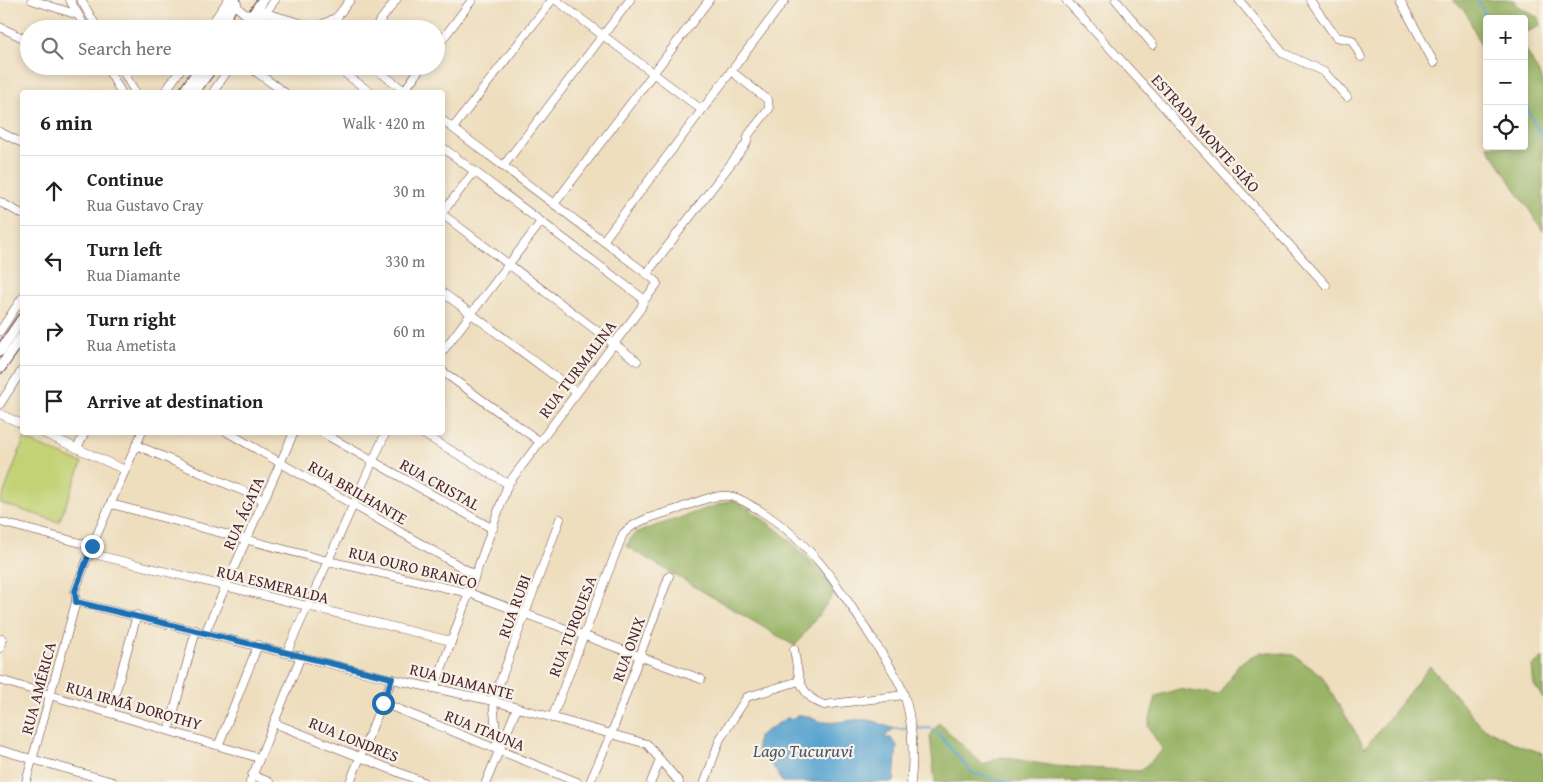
<!DOCTYPE html>
<html lang="en">
<head>
<meta charset="utf-8">
<style>
	:root { --surface:#fff; --page:#f2f2f2; --text:#202124; --muted:#757577; --line:#e0e0e0 }
	body { margin:0; font-family:"Gentium Book Plus",serif; background:var(--page); color:var(--text) }
	.controls { position:absolute; right:15px; top:15px; display:grid; overflow:hidden; border-radius:5px; box-shadow:0 2px 8px #0003 }
	.controls button { width:45px; height:45px; display:grid; place-items:center; padding:0; border:0; border-bottom:1px solid var(--line); background:var(--surface); color:var(--text); font:25px sans-serif }
	.stop { position:absolute; width:15px; height:15px; margin:-11px; border:4px solid #1f6fb2; border-radius:50%; background:#fff }
	.stop.end { background:#1f6fb2; border-color:#fff; box-shadow:0 1px 5px #0008 }
	.list { margin:0; padding:0; list-style:none }
	h2 { display:flex; justify-content:space-between; align-items:center; height:65px; margin:0; padding:0 20px; font-size:21px }
	h2 small { font-size:16px; font-weight:400; color:var(--muted) }
	.list li { display:grid; grid-template-columns:32px 1fr auto; gap:15px; align-items:center; box-sizing:border-box; height:70px; padding:0 20px; border-top:1px solid var(--line) }
	.list b { display:block; font-size:19px; white-space:nowrap }
	.list p { margin:0; font-size:16px; white-space:nowrap; color:var(--muted) }
	.list em { font-size:16px; font-style:normal; color:var(--muted) }
	.icon { flex:none; width:28px; height:28px; fill:none; stroke:currentColor; stroke-width:2; stroke-linecap:round; stroke-linejoin:round }
	.map { position:relative; flex:none; width:1543px; height:782px; overflow:hidden }
	.search { position:absolute; background:var(--surface); box-shadow:0 2px 8px #0003; left:20px; top:20px; width:425px; height:55px; display:flex; align-items:center; gap:12px; box-sizing:border-box; padding:0 18px; border-radius:28px; color:var(--muted); font-size:19px }
	.panel { position:absolute; background:var(--surface); box-shadow:0 2px 8px #0003; left:20px; top:90px; width:425px; height:345px; border-radius:5px }
	.map>svg:first-child { display:block }
</style>
</head>
<body>
<div class="map">
<svg width="1543" height="782" viewBox="0 0 1543 782">
	<rect width="100%" height="100%" fill="#f7f3e8"/>
	<filter id="ink" filterUnits="userSpaceOnUse"><feTurbulence type="fractalNoise" baseFrequency=".02" numOctaves="2"/><feDisplacementMap in="SourceGraphic" scale="10" xChannelSelector="R" yChannelSelector="G"/><feConvolveMatrix kernelMatrix="1 2 1 2 8 2 1 2 1" color-interpolation-filters="sRGB"/></filter>
	<filter id="wash" filterUnits="userSpaceOnUse"><feTurbulence type="fractalNoise" baseFrequency=".0096" numOctaves="4" result="noise"/><feDisplacementMap in="SourceGraphic" scale="20" xChannelSelector="R" yChannelSelector="G"/><feGaussianBlur stdDeviation="1.12" result="paint"/><feColorMatrix in="noise" values="0 0 0 0 0 0 0 0 0 0 0 0 0 0 0 0 0 1.4 0 .05"/><feComposite in="paint" operator="in"/></filter>
	<g filter="url(#wash)">
		<rect width="100%" height="100%" fill="#eedebe"/>
		<!-- green -->
		<polygon fill="#c2d274" stroke="#867850" points="24,439 82,463 59,522 0,503"/>
		<!-- forest -->
		<g fill="#99b466" stroke="#726a48">
			<polygon points="1453,0 1514,0 1516,5 1539,18 1541,24 1538,27 1526,32 1524,19 1517,19 1515,16 1513,19 1487,19 1487,60 1467,14"/>
			<polygon points="1524,46 1543,81 1543,231 1487,146 1524,146"/>
			<path d="M732 500 738 502C777 528 809 552 835 593L795 646 626 546 635 533Z"/>
			<polygon points="1261,652 1293,655 1321,675 1365,748 1430,666 1482,727 1520,746 1543,753 1543,782 935,782 930,736 939,723 983,765 1001,757 1054,766 1140,771 1163,750 1148,727 1156,696 1179,689 1218,696 1239,664"/>
			<polygon points="1543,657 1543,698 1534,685 1532,666"/>
		</g>
		<!-- water -->
		<path fill="#56a3cf" stroke="#50617d" d="M798 715C807 714 815 721 824 722 838 724 853 718 868 720 880 721 886 729 898 728L892 730 884 738H891L897 745 894 782H782C779 778 777 772 774 768 761 754 755 758 758 736L787 718 793 719Z"/>
		<g fill="none" stroke-linecap="round" stroke-linejoin="round">
			<!-- stream -->
			<g stroke="#56a3cf" stroke-width="2">
				<polyline points="1478,0 1487,19"/>
				<polyline points="1524,102 1543,140"/>
				<polyline points="898,729 908,729"/>
				<polyline points="913,729 930,728 935,730 972,773 1010,782"/>
			</g>
		</g>
	</g>
	<g filter="url(#ink)">
		<g fill="none" stroke-linecap="round" stroke-linejoin="round">
			<!-- minor casing -->
			<g stroke="#633c41" stroke-width="9">
				<g id="minor">
					<polyline points="32,0 78,15"/>
					<polyline points="70,0 86,29"/>
					<polyline points="81,0 98,29"/>
					<polyline points="236,0 238,8 245,14 253,15 260,10 265,13 322,29"/>
					<polyline points="556,0 702,110"/>
					<polyline points="1066,0 1326,285"/>
					<polyline points="1116,0 1153,45"/>
					<polyline points="1239,0 1283,53 1324,72 1347,97"/>
					<polyline points="1310,0 1336,37 1352,40 1361,57"/>
					<polyline points="1400,0 1434,63"/>
					<polyline points="265,13 275,0"/>
					<polyline points="253,15 284,29"/>
					<polyline points="337,17 339,29"/>
					<polyline points="0,27 29,41"/>
					<polyline points="317,27 337,17 350,0"/>
					<polyline points="208,29 228,0"/>
					<polyline points="255,29 262,19 261,15"/>
					<polyline points="374,29 396,0"/>
					<polyline points="436,48 472,0"/>
					<polyline points="81,66 91,66"/>
					<polyline points="106,66 121,92"/>
					<polyline points="120,66 135,92"/>
					<polyline points="248,66 284,92"/>
					<polyline points="335,66 370,92"/>
					<polyline points="372,66 406,92"/>
					<polyline points="404,91 422,66"/>
					<polyline points="165,92 183,66"/>
					<polyline points="213,92 231,66"/>
					<polyline points="442,120 655,280 657,284 643,302"/>
					<polyline points="453,128 552,0"/>
					<polyline points="0,132 22,143"/>
					<polyline points="504,165 630,0"/>
					<polyline points="0,202 22,214"/>
					<polyline points="555,203 709,0"/>
					<polyline points="442,213 474,172"/>
					<polyline points="442,214 637,361"/>
					<polyline points="603,241 785,0"/>
					<polyline points="647,273 746,144 749,134 769,109 768,100 731,71"/>
					<polyline points="442,292 576,392"/>
					<polyline points="0,331 22,298"/>
					<polyline points="442,352 541,222"/>
					<polyline points="442,371 539,441"/>
					<polyline points="0,404 22,370"/>
					<polyline points="0,414 22,424"/>
					<polyline points="41,432 125,470"/>
					<polyline points="227,432 475,575"/>
					<polyline points="321,432 493,529"/>
					<polyline points="420,432 508,484"/>
					<polyline points="136,445 264,500"/>
					<polyline points="77,448 85,432"/>
					<polyline points="111,504 328,561 469,593 701,679"/>
					<polyline points="0,522 92,546"/>
					<polyline points="89,553 451,641"/>
					<polyline points="76,602 392,679 493,701 647,744 679,782"/>
					<polyline points="205,633 294,432"/>
					<polyline points="0,648 2,639"/>
					<path d="M794 649C798 673 798 696 824 705L904 695"/>
					<polyline points="287,652 386,432"/>
					<polyline points="0,680 259,758"/>
					<polyline points="435,687 508,484 641,308 643,302 641,297 442,147"/>
					<polyline points="383,703 577,782"/>
					<polyline points="110,712 137,615"/>
					<path d="M552 718 623 534C637 519 659 515 678 509 692 504 713 494 729 496 740 497 749 505 759 510 813 543 840 588 873 640 883 656 896 673 903 692 913 719 914 754 911 782"/>
					<polyline points="274,723 423,782"/>
					<polyline points="169,729 196,630"/>
					<polyline points="219,744 258,645"/>
					<polyline points="0,750 113,782"/>
					<polyline points="498,751 493,701 560,519"/>
					<polyline points="252,775 269,782"/>
					<polyline points="26,782 76,602 75,591 92,546 142,432"/>
					<polyline points="250,782 301,656"/>
					<polyline points="350,782 392,679"/>
					<polyline points="486,782 517,708"/>
					<polyline points="590,782 612,732 669,576"/>
					<polyline points="651,782 660,760"/>
					<polyline points="705,782 720,739 747,697 799,681"/>
				</g>
			</g>
			<!-- major casing -->
			<g stroke="#633c41" stroke-width="12">
				<g id="major">
					<polyline points="220,29 235,0"/>
					<polyline points="243,29 263,0"/>
					<polyline points="184,92 201,66"/>
					<polyline points="194,92 213,66"/>
					<polyline points="0,351 22,319"/>
					<polyline points="0,368 22,337"/>
				</g>
			</g>
			<!-- minor -->
			<use href="#minor" stroke="#fff" stroke-width="8"/>
			<!-- major -->
			<use href="#major" stroke="#fff" stroke-width="10"/>
		</g>
	</g>
	<g fill="none" stroke-linecap="round" stroke-linejoin="round" filter="url(#ink)">
		<!-- route -->
		<polyline stroke="#1f6fb2" stroke-width="6" points="92,546 75,591 76,602 392,678 383,703"/>
	</g>
	<g text-anchor="middle" dominant-baseline="central" stroke-width="4.5" stroke-linejoin="round" paint-order="stroke">
		<!-- street labels -->
		<g font-size="16" fill="#4a1f2b" stroke="#f7f3e8">
			<text transform="translate(1206 133) rotate(48)">ESTRADA MONTE SIÃO</text>
			<text transform="translate(577 369) rotate(-53)">RUA TURMALINA</text>
			<text transform="translate(440 484) rotate(29)">RUA CRISTAL</text>
			<text transform="translate(358 492) rotate(30)">RUA BRILHANTE</text>
			<text transform="translate(243 513) rotate(-66)">RUA ÁGATA</text>
			<text transform="translate(413 567) rotate(14)">RUA OURO BRANCO</text>
			<text transform="translate(273 584) rotate(14)">RUA ESMERALDA</text>
			<text transform="translate(514 606) rotate(-70)">RUA RUBI</text>
			<text transform="translate(572 626) rotate(-69)">RUA TURQUESA</text>
			<text transform="translate(628 649) rotate(-70)">RUA ONIX</text>
			<text transform="translate(462 681) rotate(14)">RUA DIAMANTE</text>
			<text transform="translate(38 688) rotate(-75)">RUA AMÉRICA</text>
			<text transform="translate(134 705) rotate(16)">RUA IRMÃ DOROTHY</text>
			<text transform="translate(485 730) rotate(22)">RUA ITAUNA</text>
			<text transform="translate(354 739) rotate(22)">RUA LONDRES</text>
		</g>
		<!-- water labels -->
		<g font-size="18" font-style="italic" fill="#4f546d" stroke="#f7f3e8">
			<text x="803" y="750">Lago Tucuruvi</text>
		</g>
	</g>
</svg>
<div class="controls">
<button>+</button>
<button>−</button>
<button><svg class="icon" aria-label="locate" viewBox="0 0 24 24"><circle cx="12" cy="12" r="6"/><path d="M12 2v4M12 18v4M2 12h4M18 12h4"/></svg></button>
</div>
<div class="stop" style="left:383px;top:703px"></div>
<div class="stop end" style="left:92px;top:546px"></div>
<div class="search"><svg class="icon" aria-label="search" viewBox="0 0 24 24"><circle cx="10" cy="10" r="6"/><path d="M15 15l6 6"/></svg>Search here</div>
<section class="panel">
<h2>6 min<small>Walk · 420 m</small></h2>
<ul class="list">
<li><svg class="icon" aria-label="ahead" viewBox="0 0 24 24"><path d="M12 20V5M6 11l6-6 6 6"/></svg><div><b>Continue</b><p>Rua Gustavo Cray</p></div><em>30 m</em></li>
<li><svg class="icon" aria-label="left" viewBox="0 0 24 24"><path d="M17 20v-9H6M10 6l-5 5 5 5"/></svg><div><b>Turn left</b><p>Rua Diamante</p></div><em>330 m</em></li>
<li><svg class="icon" aria-label="right" viewBox="0 0 24 24"><path d="M7 20v-9h11M14 6l5 5-5 5"/></svg><div><b>Turn right</b><p>Rua Ametista</p></div><em>60 m</em></li>
<li><svg class="icon" aria-label="arrive" viewBox="0 0 24 24"><path d="M6 21V4h12l-3 4 3 4H6"/></svg><div><b>Arrive at destination</b></div></li>
</ul>
</section>
</div>
</body>
</html>
